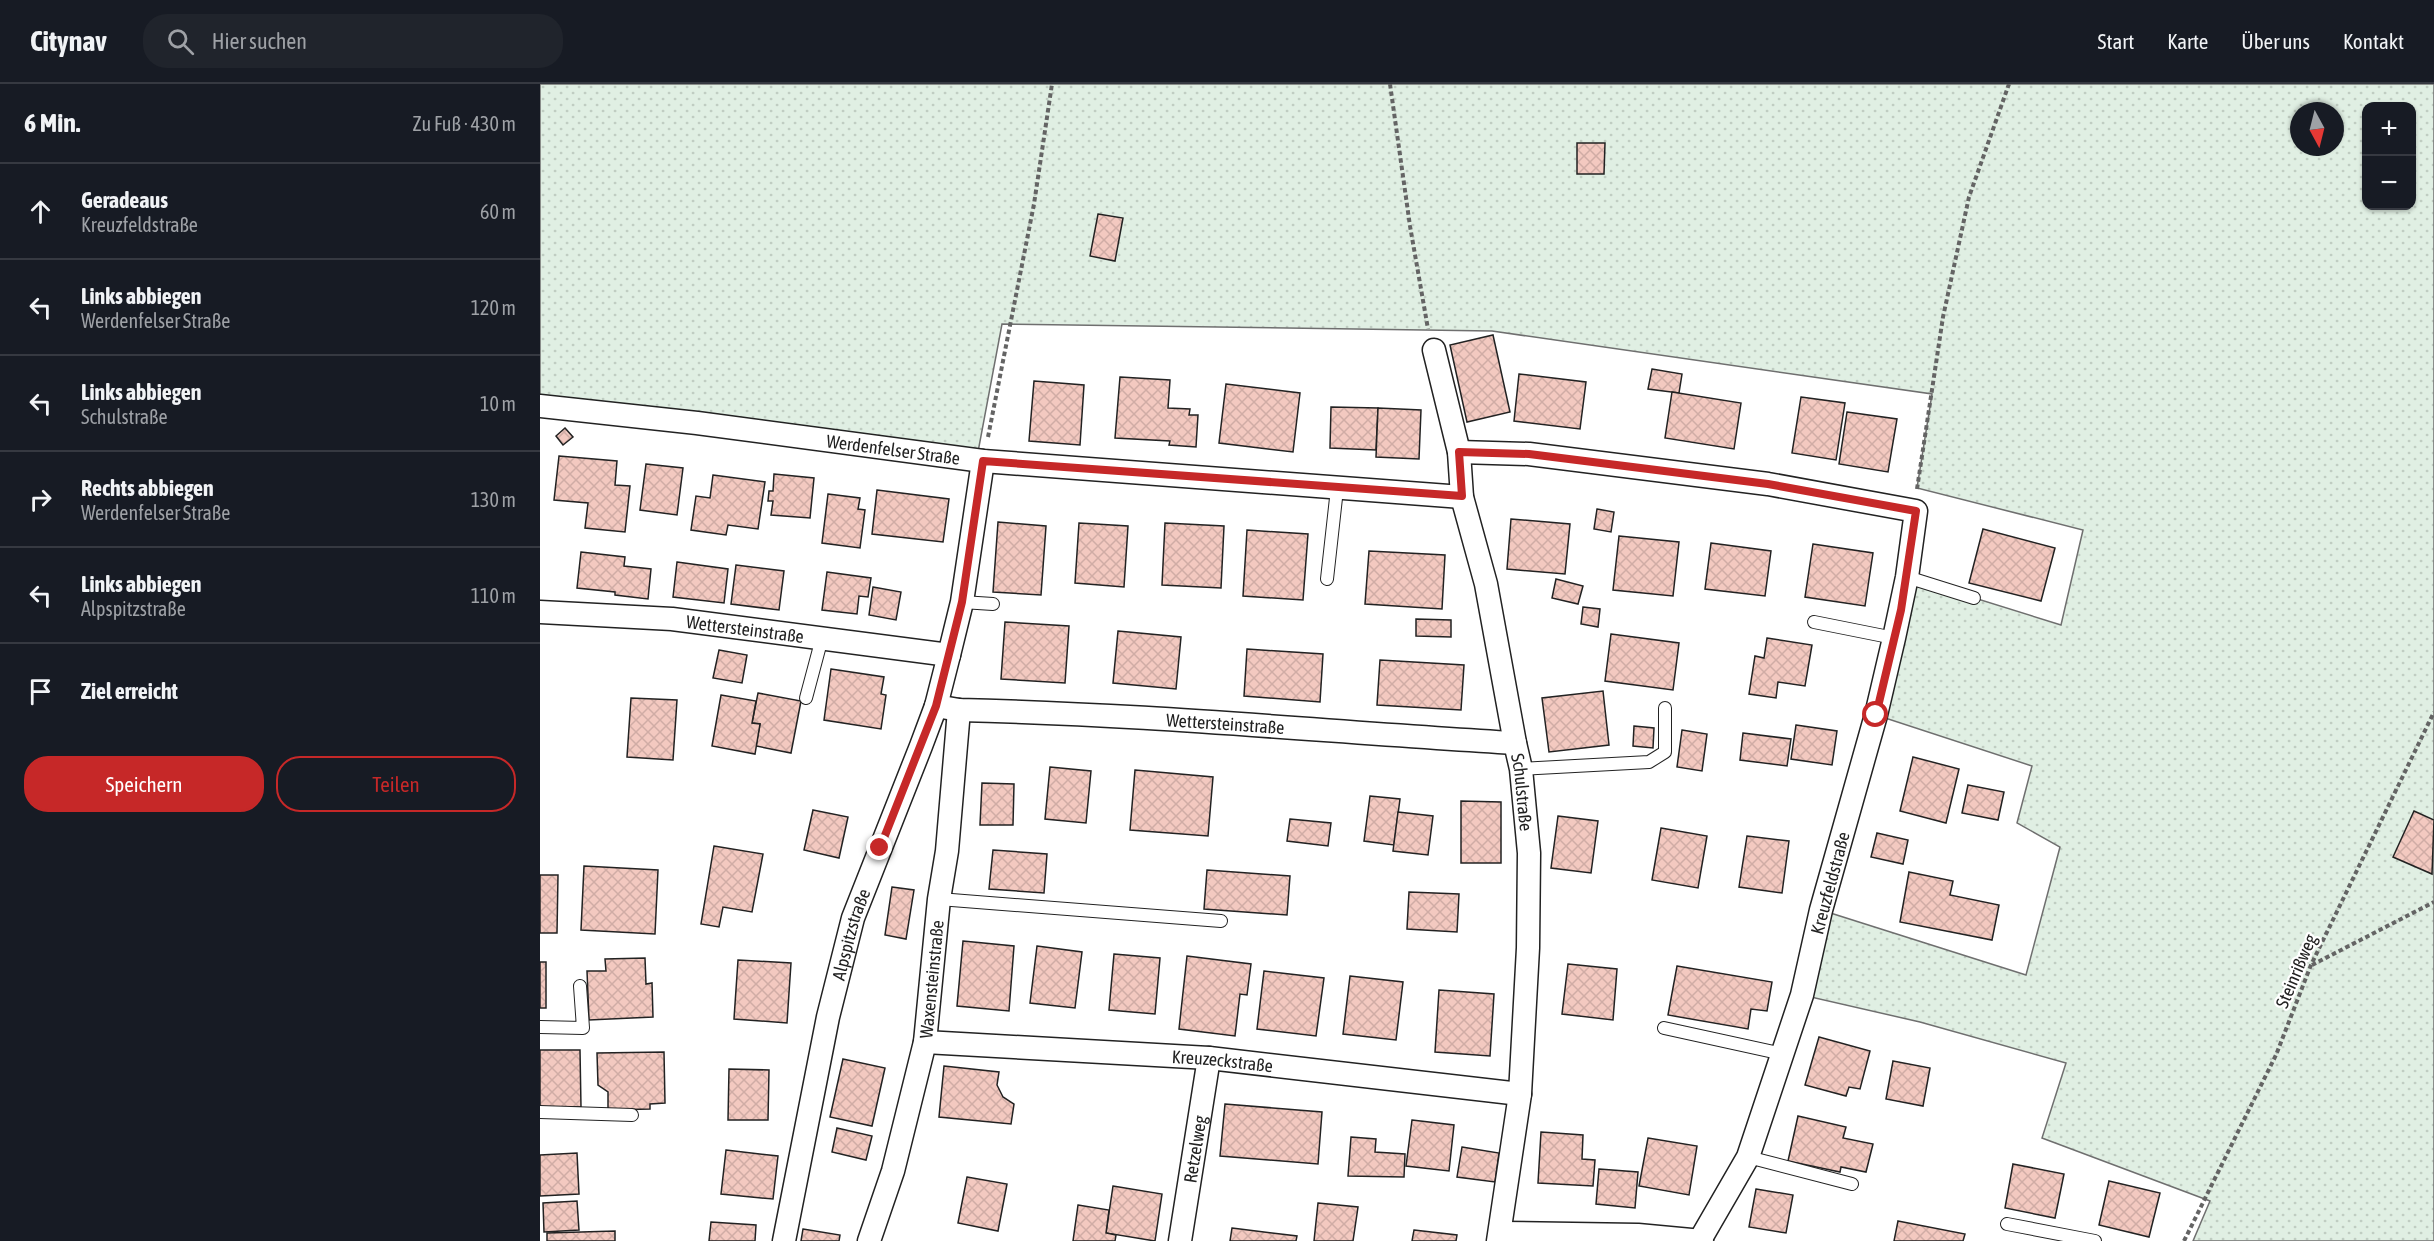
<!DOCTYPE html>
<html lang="de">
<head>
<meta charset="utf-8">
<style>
	:root { --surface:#171b24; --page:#20242c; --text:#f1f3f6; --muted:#9ea1a6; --line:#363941; --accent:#c62828 }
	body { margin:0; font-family:"Asap Condensed",sans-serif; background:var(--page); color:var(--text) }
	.controls { position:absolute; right:18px; top:18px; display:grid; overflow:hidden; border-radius:12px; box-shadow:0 2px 4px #0004 }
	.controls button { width:54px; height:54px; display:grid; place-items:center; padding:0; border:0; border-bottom:2px solid var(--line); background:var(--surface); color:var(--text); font:30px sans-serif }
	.compass { position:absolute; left:1750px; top:18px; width:54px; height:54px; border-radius:50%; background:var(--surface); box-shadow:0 2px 4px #0004; rotate:173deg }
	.stop { position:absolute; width:18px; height:18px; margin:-14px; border:4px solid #c62828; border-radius:50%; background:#fff }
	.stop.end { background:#c62828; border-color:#fff; box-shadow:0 2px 6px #0008 }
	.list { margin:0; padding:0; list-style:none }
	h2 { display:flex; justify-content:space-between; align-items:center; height:78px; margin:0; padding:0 24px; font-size:26px }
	h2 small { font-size:20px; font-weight:400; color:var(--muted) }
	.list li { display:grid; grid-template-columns:39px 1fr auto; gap:18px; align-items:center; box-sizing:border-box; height:96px; padding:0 24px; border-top:2px solid var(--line) }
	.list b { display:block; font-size:22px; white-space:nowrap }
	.list p { margin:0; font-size:20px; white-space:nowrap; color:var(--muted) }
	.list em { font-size:20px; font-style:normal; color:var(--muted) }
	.actions { display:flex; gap:12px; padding:18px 24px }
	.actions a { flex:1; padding:14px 0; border:2px solid var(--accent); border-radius:24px; text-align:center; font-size:21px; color:var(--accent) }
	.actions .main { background:var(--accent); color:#fff }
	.icon { flex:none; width:33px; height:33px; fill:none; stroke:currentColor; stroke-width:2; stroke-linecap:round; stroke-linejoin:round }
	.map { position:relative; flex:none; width:1894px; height:1157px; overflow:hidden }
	header { display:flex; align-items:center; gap:36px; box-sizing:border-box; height:84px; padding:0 30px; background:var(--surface); border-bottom:2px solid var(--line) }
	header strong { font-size:28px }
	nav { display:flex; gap:33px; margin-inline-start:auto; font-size:21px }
	.search { width:420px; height:54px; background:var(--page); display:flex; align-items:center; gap:15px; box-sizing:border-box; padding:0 21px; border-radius:24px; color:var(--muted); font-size:22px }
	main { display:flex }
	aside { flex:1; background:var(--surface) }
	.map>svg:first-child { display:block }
</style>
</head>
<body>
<header>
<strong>Citynav</strong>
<div class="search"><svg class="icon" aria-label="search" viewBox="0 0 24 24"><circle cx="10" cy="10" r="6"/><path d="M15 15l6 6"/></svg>Hier suchen</div>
<nav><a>Start</a><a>Karte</a><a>Über uns</a><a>Kontakt</a></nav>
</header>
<main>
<aside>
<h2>6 Min.<small>Zu Fuß · 430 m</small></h2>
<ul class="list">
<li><svg class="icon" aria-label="ahead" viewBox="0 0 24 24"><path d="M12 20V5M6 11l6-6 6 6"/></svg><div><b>Geradeaus</b><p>Kreuzfeldstraße</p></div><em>60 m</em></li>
<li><svg class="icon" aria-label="left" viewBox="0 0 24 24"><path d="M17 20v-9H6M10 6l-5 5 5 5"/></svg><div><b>Links abbiegen</b><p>Werdenfelser Straße</p></div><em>120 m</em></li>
<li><svg class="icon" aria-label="left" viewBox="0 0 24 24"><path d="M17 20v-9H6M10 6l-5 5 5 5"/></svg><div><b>Links abbiegen</b><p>Schulstraße</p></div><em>10 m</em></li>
<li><svg class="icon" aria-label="right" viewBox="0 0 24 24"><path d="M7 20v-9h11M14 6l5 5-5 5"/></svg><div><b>Rechts abbiegen</b><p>Werdenfelser Straße</p></div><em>130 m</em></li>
<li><svg class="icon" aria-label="left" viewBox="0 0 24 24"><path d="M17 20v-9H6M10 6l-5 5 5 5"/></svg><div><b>Links abbiegen</b><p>Alpspitzstraße</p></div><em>110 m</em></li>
<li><svg class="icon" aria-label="arrive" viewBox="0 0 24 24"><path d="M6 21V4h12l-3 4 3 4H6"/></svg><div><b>Ziel erreicht</b></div></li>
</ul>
<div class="actions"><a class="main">Speichern</a><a>Teilen</a></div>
</aside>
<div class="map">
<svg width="1894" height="1157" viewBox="0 0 1894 1157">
	<defs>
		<pattern id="green-dots" width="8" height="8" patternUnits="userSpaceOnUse" patternTransform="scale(1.5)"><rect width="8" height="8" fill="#e0efe3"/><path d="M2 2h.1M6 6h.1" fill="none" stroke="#c0cdc2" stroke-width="1.8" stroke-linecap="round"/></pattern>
		<pattern id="building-cross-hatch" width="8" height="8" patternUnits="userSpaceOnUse" patternTransform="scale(1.5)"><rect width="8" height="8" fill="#f3c9c0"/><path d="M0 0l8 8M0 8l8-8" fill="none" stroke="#d0aca5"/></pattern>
	</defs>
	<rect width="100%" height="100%" fill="#fff"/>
	<!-- green -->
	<path fill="url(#green-dots)" stroke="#6f6f6f" stroke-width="1.5" fill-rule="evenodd" d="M0 0H1894V1157H1653L1670 1117 1502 1054 1526 979 1380 938 1262 911 1281 826 1486 891 1520 763 1477 739 1492 682 1336 631 1367 493 1521 541 1543 446 1377 404 1392 310 952 247 462 240 438 368 0 322ZM1826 22H1872V122H1826ZM1759 27H1795V63H1759Z"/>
	<!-- building -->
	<g fill="url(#building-cross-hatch)" stroke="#222" stroke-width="1.5">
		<polygon points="1037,59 1065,59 1064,90 1037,90"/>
		<polygon points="558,130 583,134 575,177 550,172"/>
		<polygon points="953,251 970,328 927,338 910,261"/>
		<polygon points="1112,285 1142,290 1139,309 1108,305"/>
		<polygon points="979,290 1046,298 1040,345 974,337"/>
		<polygon points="580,293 630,296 628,324 650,325 649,331 658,331 656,363 629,361 630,357 575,354"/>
		<polygon points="494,297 544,301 540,361 489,357"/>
		<polygon points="686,300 760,309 753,368 679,359"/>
		<polygon points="1132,308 1201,319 1194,365 1125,354"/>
		<polygon points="1261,313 1305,319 1296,376 1252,369"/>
		<polygon points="791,323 838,324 836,366 790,364"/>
		<polygon points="838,324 881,326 879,375 836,373"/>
		<polygon points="1307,328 1357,335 1348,388 1299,380"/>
		<polygon points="25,344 33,353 23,361 16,352"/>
		<polygon points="19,372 77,377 75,401 90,402 85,448 45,444 48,419 14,416"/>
		<polygon points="106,380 143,384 137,431 100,426"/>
		<polygon points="234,390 274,394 270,434 231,431 233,417 228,417 229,407 233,407"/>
		<polygon points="173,391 225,398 218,445 188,441 186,451 151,446 156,412 170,414"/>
		<polygon points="337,406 409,415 403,458 332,450"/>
		<polygon points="288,410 320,414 318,425 325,426 320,464 282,459"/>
		<polygon points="1057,425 1074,428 1071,448 1054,445"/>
		<polygon points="971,435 1030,440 1025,490 967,485"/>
		<polygon points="458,438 506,442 501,511 453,508"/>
		<polygon points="539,439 588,442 584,503 535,499"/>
		<polygon points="625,439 684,442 681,504 622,501"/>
		<polygon points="1443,445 1515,464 1501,517 1429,499"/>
		<polygon points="707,446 768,450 763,516 703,512"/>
		<polygon points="1079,452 1139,458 1133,512 1073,506"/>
		<polygon points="1171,459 1231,467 1225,512 1165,505"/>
		<polygon points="1273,460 1333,469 1325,522 1265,513"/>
		<polygon points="829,467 905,471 902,525 825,520"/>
		<polygon points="41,468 85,473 84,482 111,485 108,515 75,511 75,508 37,504"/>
		<polygon points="137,478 188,485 184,519 133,513"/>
		<polygon points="196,481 244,487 239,526 191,520"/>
		<polygon points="287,488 331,494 328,513 319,512 317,530 282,526"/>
		<polygon points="1016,495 1043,502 1038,520 1012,514"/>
		<polygon points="333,503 361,508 356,536 329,531"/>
		<polygon points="1043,523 1060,525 1058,543 1041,540"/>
		<polygon points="876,535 911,536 911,553 876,552"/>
		<polygon points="465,538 529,542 525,599 461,595"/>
		<polygon points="578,547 641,553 636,605 573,599"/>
		<polygon points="1071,550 1139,559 1133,606 1065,597"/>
		<polygon points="1227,554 1272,561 1265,602 1238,598 1236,614 1209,610 1215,572 1224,574"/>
		<polygon points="707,565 783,570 780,618 704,612"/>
		<polygon points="179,566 207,571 202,599 173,594"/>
		<polygon points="840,576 924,581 921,626 837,621"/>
		<polygon points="291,585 344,593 341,610 346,611 341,645 284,636"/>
		<polygon points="1063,607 1069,661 1009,668 1002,614"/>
		<polygon points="218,609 261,617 251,669 216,662 220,640 212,639"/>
		<polygon points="181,611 216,617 212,639 220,640 215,670 172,662"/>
		<polygon points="91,614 137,616 133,676 87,673"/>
		<polygon points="1256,641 1297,647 1292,681 1251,675"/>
		<polygon points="1094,642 1114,644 1113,664 1093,662"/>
		<polygon points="1142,646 1167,650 1162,687 1137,683"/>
		<polygon points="1203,649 1251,655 1247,682 1200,676"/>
		<polygon points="1373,673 1419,685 1406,739 1360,727"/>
		<polygon points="510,683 551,687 546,739 505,735"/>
		<polygon points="595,686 673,693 668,752 590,746"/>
		<polygon points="442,699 474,700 473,741 440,741"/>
		<polygon points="1428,701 1464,708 1458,736 1422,729"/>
		<polygon points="830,712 860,715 854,761 824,757"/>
		<polygon points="921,717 961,718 961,779 921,779"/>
		<polygon points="273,726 308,733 299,774 264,766"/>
		<polygon points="1874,727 1894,736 1892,790 1853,773"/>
		<polygon points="858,728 893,732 888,771 853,767"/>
		<polygon points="1018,732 1058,737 1051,789 1011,784"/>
		<polygon points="750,735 791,739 788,762 747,757"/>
		<polygon points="1121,744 1167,752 1158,804 1112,796"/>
		<polygon points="1337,749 1368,756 1363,780 1331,773"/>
		<polygon points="1207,752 1249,757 1242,809 1199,803"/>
		<polygon points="174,762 223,770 212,828 183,823 179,843 161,840"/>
		<polygon points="453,766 507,770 504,809 449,805"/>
		<polygon points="44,782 118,786 115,850 41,846"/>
		<polygon points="667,786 750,792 747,831 664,825"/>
		<polygon points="1369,788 1413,797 1410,811 1459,821 1452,856 1360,838"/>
		<polygon points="0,791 18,791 17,849 0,849"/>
		<polygon points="352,803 374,806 366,855 345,851"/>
		<polygon points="869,808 919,810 917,848 867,845"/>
		<polygon points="423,857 474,862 469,927 417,922"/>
		<polygon points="497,862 542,868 535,924 490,919"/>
		<polygon points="574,870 620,874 615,930 569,926"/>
		<polygon points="647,872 711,880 707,911 700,910 695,952 639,945"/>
		<polygon points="105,874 106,900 112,899 113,933 49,936 47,887 66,887 65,875"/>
		<polygon points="198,876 251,879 247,939 194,935"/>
		<rect x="0" y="878" width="6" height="46"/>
		<polygon points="1028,880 1077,885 1073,936 1022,930"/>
		<polygon points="1137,882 1232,898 1227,927 1211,925 1208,945 1128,931"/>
		<polygon points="724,887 784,894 776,952 717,945"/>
		<polygon points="810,892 863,898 856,956 803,950"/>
		<polygon points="899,906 954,910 950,972 895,968"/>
		<polygon points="1279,953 1330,967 1320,1005 1309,1003 1306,1012 1265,1001"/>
		<polygon points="0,966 40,966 41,1023 0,1023"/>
		<polygon points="124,968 125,1019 110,1020 110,1025 68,1026 68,1008 58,1001 57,969"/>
		<polygon points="303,975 345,984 332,1042 290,1033"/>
		<polygon points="1353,977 1390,984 1383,1022 1346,1015"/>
		<polygon points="404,982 459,988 457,1001 463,1013 474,1020 471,1040 399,1033"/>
		<polygon points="189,985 229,986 228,1036 188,1036"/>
		<polygon points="685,1020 782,1028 778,1080 680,1072"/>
		<polygon points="1258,1032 1306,1043 1303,1054 1333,1060 1326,1088 1301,1083 1300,1088 1248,1077"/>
		<polygon points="872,1036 914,1041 909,1087 866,1082"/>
		<polygon points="297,1044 332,1052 326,1076 292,1068"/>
		<polygon points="1001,1048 1043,1051 1042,1075 1055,1076 1053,1102 998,1099"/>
		<polygon points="811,1053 836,1055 835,1068 865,1070 864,1093 808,1092"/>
		<polygon points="1108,1054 1157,1062 1149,1111 1099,1102"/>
		<polygon points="922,1063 959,1069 955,1098 917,1093"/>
		<polygon points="186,1066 238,1072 233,1115 181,1110"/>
		<polygon points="37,1069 39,1110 0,1112 0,1071"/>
		<polygon points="1473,1080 1524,1090 1515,1134 1465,1124"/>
		<polygon points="1059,1085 1098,1088 1095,1124 1056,1120"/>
		<polygon points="427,1093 467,1100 458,1147 418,1139"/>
		<polygon points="1569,1097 1620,1109 1609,1153 1559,1141"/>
		<polygon points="573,1102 622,1110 615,1157 566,1149"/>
		<polygon points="1216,1105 1253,1111 1246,1149 1209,1143"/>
		<polygon points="37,1117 39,1146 4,1148 3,1119"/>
		<polygon points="778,1119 818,1123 813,1157 774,1157"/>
		<polygon points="538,1121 569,1126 566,1149 576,1151 575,1157 533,1157"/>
		<polygon points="1358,1137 1425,1150 1423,1157 1354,1157"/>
		<polygon points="171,1138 216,1141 215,1157 169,1157"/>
		<polygon points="692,1144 757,1152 756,1157 690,1157"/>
		<polygon points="263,1145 300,1151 299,1157 261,1157"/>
		<polygon points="874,1146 917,1151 916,1157 872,1157"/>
		<polygon points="75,1147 75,1157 7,1157 7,1149"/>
	</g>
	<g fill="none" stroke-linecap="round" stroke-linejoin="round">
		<!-- lane casing -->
		<g stroke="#222" stroke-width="14">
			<g id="lane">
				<polyline points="1367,493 1434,514"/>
				<polyline points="787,495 797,405"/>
				<polyline points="422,518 453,520"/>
				<polyline points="1274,538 1354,554"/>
				<polyline points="266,614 282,554"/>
				<polyline points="981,685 1109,678 1125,668 1125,624"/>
				<polyline points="399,815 681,837"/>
				<polyline points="0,943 43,944 40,902"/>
				<polyline points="1124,944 1243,970"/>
				<polyline points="0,1028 92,1031"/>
				<polyline points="1208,1073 1312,1100"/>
				<polyline points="1467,1140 1555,1157"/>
			</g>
		</g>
		<!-- street casing -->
		<g stroke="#222" stroke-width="25">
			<g id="street">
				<path id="s1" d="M894 266 919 368 922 413 946 500 975 659 981 685 989 769 988 864 980 1010 958 1157"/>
				<path id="s2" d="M0 322 157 339 443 377 922 413"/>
				<polyline points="919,368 989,370 1228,400 1376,427 1367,493 1354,554 1336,631 1281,826 1262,911 1208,1073 1160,1156"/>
				<path id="s3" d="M0 528 132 535 409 571"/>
				<path id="s4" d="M396 622 419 626C605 630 789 648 975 659"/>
				<path id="s5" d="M385 958 669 974 980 1010"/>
				<polyline points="961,1149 1098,1151 1162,1157"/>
				<path id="s6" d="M244 1157 288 933 313 834 381 662 396 622 409 571 422 518 443 377"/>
				<path id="s7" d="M329 1157 353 1087 385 958 399 815 407 767 419 626"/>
				<path id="s8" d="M640 1157 669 974"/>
			</g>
		</g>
		<!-- path -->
		<g stroke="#646464" stroke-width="4" stroke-dasharray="4.5 3" stroke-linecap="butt">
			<polyline points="850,0 870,142 888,245"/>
			<polyline points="448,353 494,120 512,0"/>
			<polyline points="1377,405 1403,233 1429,113 1469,0"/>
			<polyline points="1772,881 1894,818"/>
			<polyline points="1644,1157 1736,971 1771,881 1894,628"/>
		</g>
		<!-- lane -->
		<use href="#lane" stroke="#fff" stroke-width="12"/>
		<!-- street -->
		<use href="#street" stroke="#fff" stroke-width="22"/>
	</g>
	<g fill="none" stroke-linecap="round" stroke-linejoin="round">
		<!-- route -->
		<polyline stroke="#c62828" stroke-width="8" points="340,764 396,622 422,518 443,377 922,412 919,368 989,370 1228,400 1376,427 1361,526 1336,631"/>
	</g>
	<g text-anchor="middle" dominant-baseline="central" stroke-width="4.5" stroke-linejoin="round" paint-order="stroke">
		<!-- street labels -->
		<g font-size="18" fill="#222" stroke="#fff">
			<text stroke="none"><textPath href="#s2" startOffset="356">Werdenfelser Straße</textPath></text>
			<text stroke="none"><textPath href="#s3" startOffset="206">Wettersteinstraße</textPath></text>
			<text stroke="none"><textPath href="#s4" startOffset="290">Wettersteinstraße</textPath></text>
			<text stroke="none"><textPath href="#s1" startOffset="452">Schulstraße</textPath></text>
			<text transform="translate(1290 799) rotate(-75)">Kreuzfeldstraße</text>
			<text stroke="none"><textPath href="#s6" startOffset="314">Alpspitzstraße</textPath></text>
			<text transform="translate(1756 887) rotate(-67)">Steinrißweg</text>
			<text stroke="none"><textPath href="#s7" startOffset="270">Waxensteinstraße</textPath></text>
			<text stroke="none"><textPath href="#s5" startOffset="298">Kreuzeckstraße</textPath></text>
			<text stroke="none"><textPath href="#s8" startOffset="93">Retzelweg</textPath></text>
		</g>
	</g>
</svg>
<div class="controls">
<button>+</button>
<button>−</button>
</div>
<svg class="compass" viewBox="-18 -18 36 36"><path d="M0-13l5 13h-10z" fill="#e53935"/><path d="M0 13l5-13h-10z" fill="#9ea1a6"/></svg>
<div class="stop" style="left:1336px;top:631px"></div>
<div class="stop end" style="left:340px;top:764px"></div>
</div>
</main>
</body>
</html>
